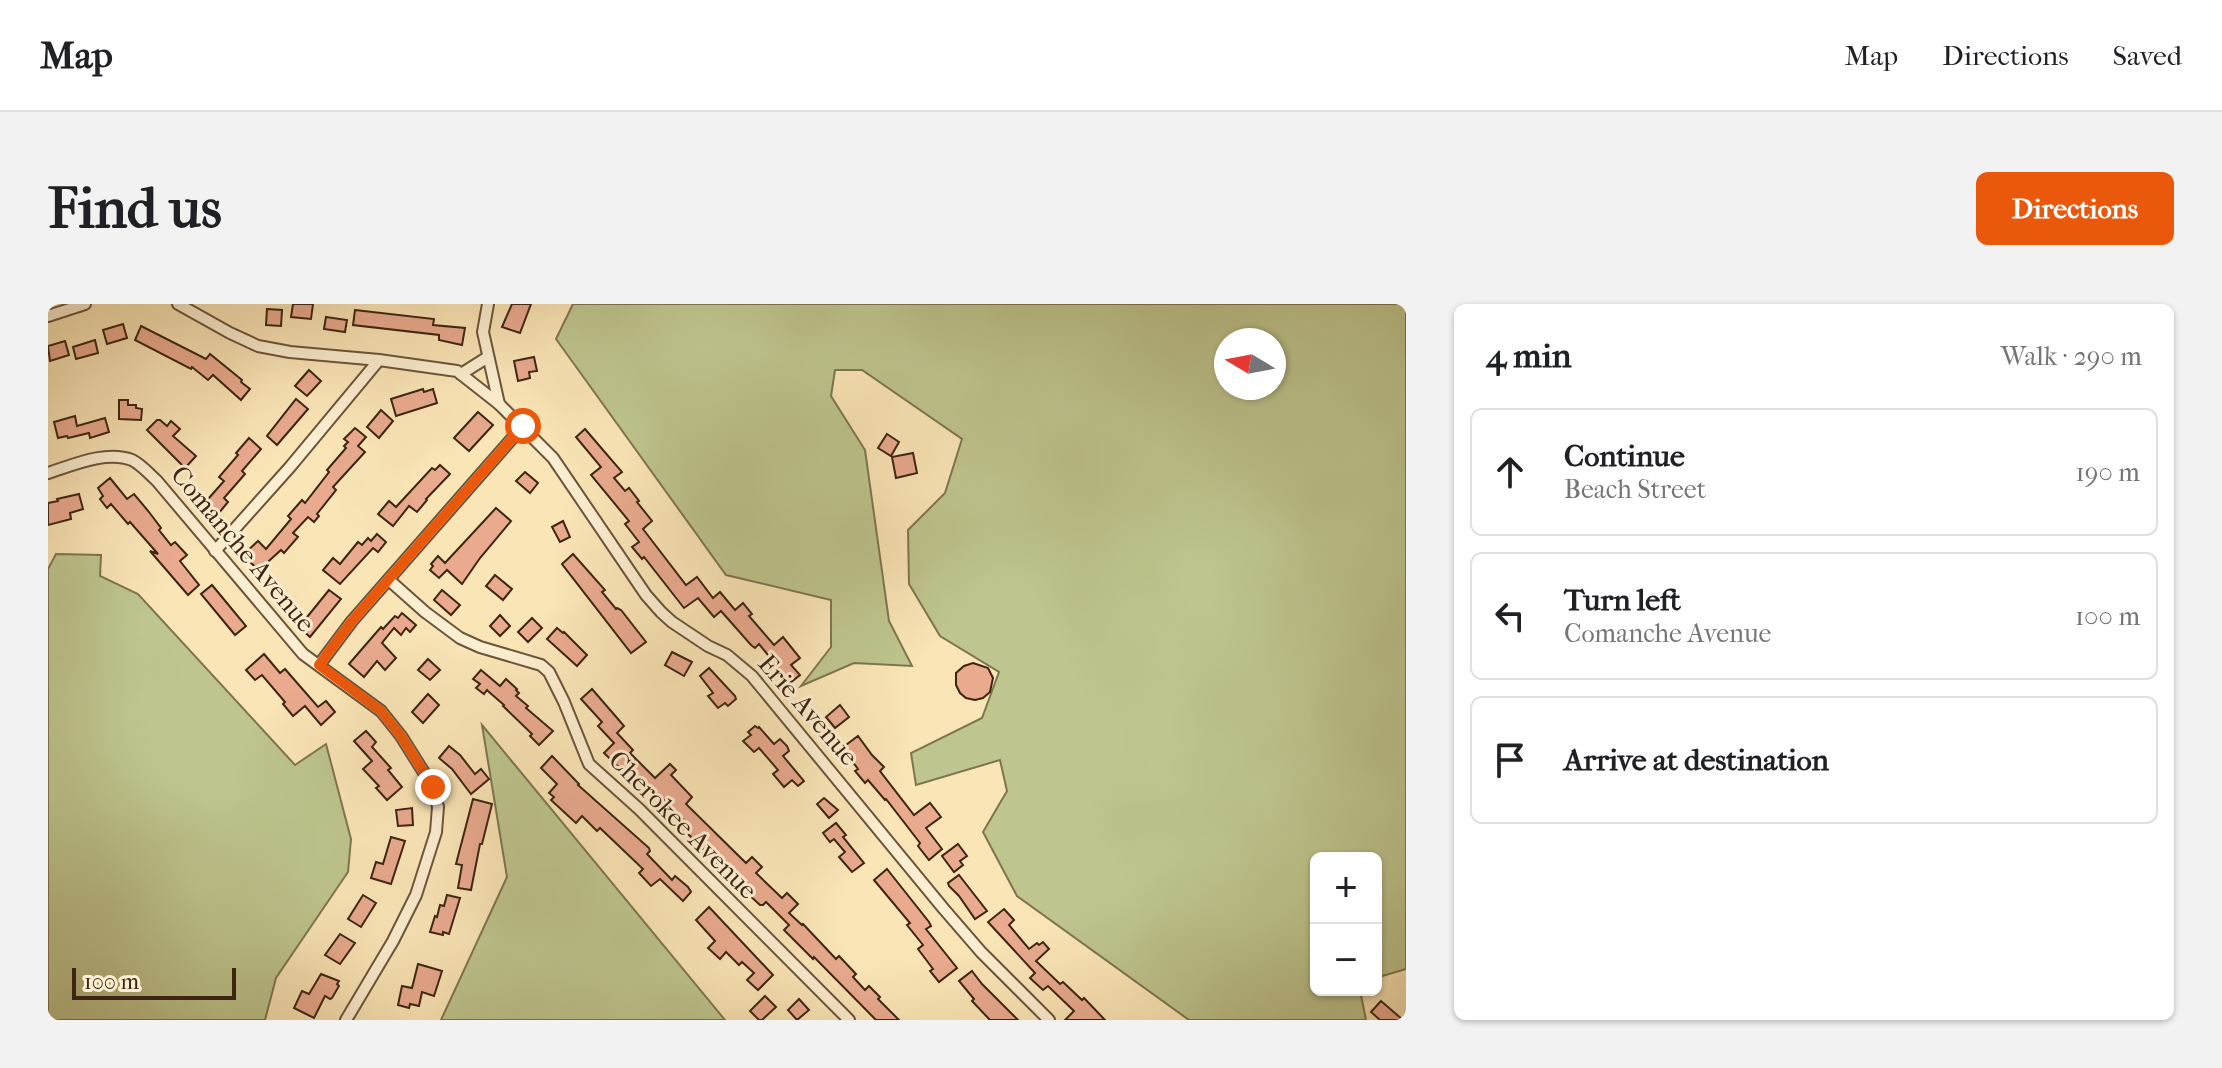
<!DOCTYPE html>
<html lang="en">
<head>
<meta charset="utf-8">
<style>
	:root { --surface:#fff; --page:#f2f2f2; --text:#202124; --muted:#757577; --line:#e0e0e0; --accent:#ea580c }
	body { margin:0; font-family:"IM FELL French Canon",serif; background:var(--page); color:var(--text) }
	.controls { position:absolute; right:24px; bottom:24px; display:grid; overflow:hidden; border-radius:12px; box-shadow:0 2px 6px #0004 }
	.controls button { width:72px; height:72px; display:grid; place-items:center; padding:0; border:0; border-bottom:2px solid var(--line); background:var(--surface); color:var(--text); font:40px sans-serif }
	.compass { position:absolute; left:1166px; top:24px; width:72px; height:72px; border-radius:50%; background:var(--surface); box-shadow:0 2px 6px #0004; rotate:280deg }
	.scale { position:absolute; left:24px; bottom:20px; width:164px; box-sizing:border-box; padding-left:8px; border:4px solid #3d2512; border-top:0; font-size:22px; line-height:28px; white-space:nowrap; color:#3d2512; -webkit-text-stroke:6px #fceed0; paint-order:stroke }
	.stop { position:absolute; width:24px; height:24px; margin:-18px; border:6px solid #ea580c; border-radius:50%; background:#fff }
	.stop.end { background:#ea580c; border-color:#fff; box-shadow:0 2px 8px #0008 }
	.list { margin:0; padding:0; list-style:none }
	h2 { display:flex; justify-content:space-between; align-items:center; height:104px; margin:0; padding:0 32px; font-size:34px }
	h2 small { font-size:26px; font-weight:400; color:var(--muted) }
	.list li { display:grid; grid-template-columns:52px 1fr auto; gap:24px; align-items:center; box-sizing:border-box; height:128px; margin:0 16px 16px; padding:0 16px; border:2px solid var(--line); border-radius:12px }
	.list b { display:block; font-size:30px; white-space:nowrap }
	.list p { margin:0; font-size:26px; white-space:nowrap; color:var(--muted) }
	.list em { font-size:26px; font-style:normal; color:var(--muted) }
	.icon { flex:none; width:44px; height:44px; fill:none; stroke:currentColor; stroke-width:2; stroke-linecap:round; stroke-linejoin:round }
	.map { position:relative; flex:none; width:1358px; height:716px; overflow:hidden; border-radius:12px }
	header { display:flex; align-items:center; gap:48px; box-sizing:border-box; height:112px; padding:0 40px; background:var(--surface); border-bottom:2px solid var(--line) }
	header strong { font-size:38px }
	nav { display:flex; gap:44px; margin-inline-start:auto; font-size:28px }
	.intro { display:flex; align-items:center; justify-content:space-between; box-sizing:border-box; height:192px; padding:0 48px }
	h1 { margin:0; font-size:56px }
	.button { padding:20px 36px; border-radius:12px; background:var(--accent); color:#fff; font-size:28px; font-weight:700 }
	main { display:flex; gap:48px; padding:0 48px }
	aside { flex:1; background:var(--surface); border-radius:12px; box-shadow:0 2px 6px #0004 }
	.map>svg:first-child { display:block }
</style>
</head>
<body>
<header>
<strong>Map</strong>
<nav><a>Map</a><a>Directions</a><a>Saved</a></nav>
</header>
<div class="intro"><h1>Find us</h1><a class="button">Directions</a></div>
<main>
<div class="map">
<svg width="1358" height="716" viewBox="0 0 1358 716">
	<rect width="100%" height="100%" fill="#fae5b6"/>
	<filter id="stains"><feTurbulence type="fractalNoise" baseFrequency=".0025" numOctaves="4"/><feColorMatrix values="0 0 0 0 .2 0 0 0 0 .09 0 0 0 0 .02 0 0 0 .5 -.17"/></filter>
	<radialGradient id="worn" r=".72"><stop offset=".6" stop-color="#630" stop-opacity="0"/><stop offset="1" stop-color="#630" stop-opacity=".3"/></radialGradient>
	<!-- green -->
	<g fill="#bec58e" stroke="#7e7550" stroke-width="2" fill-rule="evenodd">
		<path d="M525 0H1358V665L1328 674V554H1268V686H1312L1318 716H1141L969 592 935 528 959 487 952 456 868 481 863 449 934 414 951 368 892 332 861 280 860 226 897 189 914 135 814 66H787L783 92 817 146 841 317 864 362 806 359 753 382 783 343V296L678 271 508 35ZM1178 36H1226V84H1178Z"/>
		<polygon points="8,250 53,251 52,272 90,290 247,461 278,440 303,535 300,568 228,674 217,716 0,716 0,265"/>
		<polygon points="434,421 677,716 393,716 459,573"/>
	</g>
	<!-- building -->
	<g fill="#e9aa8e" stroke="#3d2512" stroke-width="2">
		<polygon points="245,0 265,0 263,15 243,13"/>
		<polygon points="464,0 483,0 472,29 454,23"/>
		<polygon points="219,5 234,6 233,22 218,21"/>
		<polygon points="307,6 386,15 385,21 417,24 414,41 391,36 391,31 305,21"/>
		<polygon points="278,13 299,16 297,28 276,25"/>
		<polygon points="75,20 79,34 59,40 55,26"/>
		<polygon points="93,22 158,55 162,50 194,76 193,78 202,85 193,96 165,71 160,76 144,63 143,65 87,36"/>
		<polygon points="47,36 50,49 28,55 25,43"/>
		<polygon points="17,37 21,51 2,57 0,42"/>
		<polygon points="486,53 489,67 481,68 482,74 470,77 466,57"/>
		<polygon points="261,66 273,77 259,92 247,82"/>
		<polygon points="375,85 376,88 385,85 389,99 348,112 343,95"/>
		<polygon points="248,95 260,105 229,141 219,132"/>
		<polygon points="71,96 80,96 80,101 88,101 88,104 94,105 93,116 71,115"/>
		<polygon points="333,106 345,117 331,134 319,123"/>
		<polygon points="430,108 445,121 421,147 406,134"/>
		<polygon points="27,112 29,122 57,114 61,128 42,134 41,129 20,134 19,132 10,134 6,118"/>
		<polygon points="109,116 112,116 119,122 123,117 132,125 125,132 148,152 137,164 99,126"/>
		<polygon points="307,124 318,133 310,142 317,148 285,183 288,186 269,210 271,212 266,218 260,213 245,229 250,233 236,249 233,246 211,266 196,253 200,250 198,248 210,237 218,245 243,215 240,212 254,196 257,199 281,168 279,166 298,144 296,142 300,138 296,135"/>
		<polygon points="537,125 574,168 566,174 577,187 581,184 591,197 589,198 604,217 595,225 638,281 649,273 665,294 672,288 687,306 695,299 704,310 701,312 726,341 735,333 752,354 743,361 752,371 738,382 728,370 732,366 711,340 707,344 703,341 673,307 666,313 650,294 636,304 596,253 594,255 584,243 591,238 577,220 581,217 543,171 553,163 528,133"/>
		<polygon points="839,130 851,138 843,152 830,144"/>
		<polygon points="201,134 213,145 194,167 197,170 176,194 180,198 166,215 153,203 176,177 171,173 190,151 188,149"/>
		<polygon points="865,149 869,169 848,174 844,153"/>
		<polygon points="392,161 402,170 378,195 379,196 369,208 361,202 345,222 330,210 341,197 348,203 384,164 387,166"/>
		<polygon points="477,168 490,179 482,189 468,177"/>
		<polygon points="62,174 79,195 86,190 101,208 113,224 111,226 123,241 127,238 139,251 132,257 151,281 140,291 102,247 110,250 82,218 80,220 63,200 59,204 52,195 55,192 50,184"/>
		<polygon points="31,190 35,205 22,209 23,215 0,221 0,199 10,197 9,195"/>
		<polygon points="448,204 463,217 432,254 414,280 399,266 391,274 382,266 385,262 383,260 390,252 397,259"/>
		<polygon points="515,217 522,233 512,238 504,223"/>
		<polygon points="329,230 338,238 330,248 325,244 292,280 275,266 285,254 292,260 310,238 314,241 320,234 323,237"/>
		<polygon points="525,250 557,286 554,288 568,305 569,304 573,306 598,338 583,349 514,260"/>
		<polygon points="447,271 464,285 455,296 438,282"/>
		<polygon points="164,281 198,322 187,331 153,290"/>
		<polygon points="281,286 293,295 262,333 251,323"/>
		<polygon points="394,286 412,301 403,311 386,296"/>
		<polygon points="354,309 368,321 362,328 358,324 353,331 346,324 334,339 348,354 337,366 329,357 316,373 301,360 333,323 335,325 347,312 350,314"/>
		<polygon points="452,311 462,322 452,332 442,322"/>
		<polygon points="484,314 494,324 480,338 470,328"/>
		<polygon points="509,324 515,329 516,328 539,351 529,362 499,335"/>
		<polygon points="624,348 644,358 636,372 617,361"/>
		<polygon points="216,350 232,369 237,365 270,403 278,397 287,408 273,421 257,402 245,412 235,400 237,398 214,371 207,376 198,366"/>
		<polygon points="380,355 392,366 382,376 370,366"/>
		<polygon points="925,359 940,364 945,374 942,388 935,394 927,396 918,394 912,389 908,381 908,369 916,362"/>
		<polygon points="661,364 687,392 688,395 680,402 677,399 670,404 660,392 665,389 652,372"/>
		<polygon points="433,366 452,382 458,375 469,385 468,386 471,389 468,392 480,402 478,404 505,427 491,441 482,432 484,430 455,402 456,401 441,388 439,386 436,390 428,384 432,380 425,375"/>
		<polygon points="544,385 576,422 569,429 585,446 582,449 607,474 622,460 628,466 623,471 644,493 638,500 698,559 704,553 714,563 708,569 734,594 739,589 750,600 741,609 754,621 755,620 788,655 791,652 808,670 805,673 817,686 821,682 832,693 830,695 851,716 828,716 766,653 765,655 736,626 741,621 718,598 715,601 712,601 699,589 704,584 681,561 676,566 630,520 635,515 593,473 587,479 556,449 566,439 550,422 554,418 533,395"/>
		<polygon points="380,390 391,401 375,419 364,408"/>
		<polygon points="792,401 801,413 787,424 778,413"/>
		<polygon points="707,422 710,424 711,423 726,440 732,435 739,442 741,447 735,452 756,477 750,482 744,476 736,483 725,470 730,466 711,444 706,448 695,437 703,431 700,428"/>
		<polygon points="318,427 328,438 324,443 343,464 340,466 354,483 339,496 328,484 331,482 315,465 324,457 306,437"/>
		<polygon points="810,432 824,451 836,463 832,467 866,511 882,499 893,513 878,524 894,545 881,556 870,542 872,539 838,495 837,496 820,476 817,479 807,467 810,465 794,444"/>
		<polygon points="401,442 412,451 427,470 433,465 441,475 423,490 404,465 391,454"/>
		<polygon points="504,452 531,480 530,481 601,544 602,547 599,550 624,576 627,572 640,583 643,588 635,597 612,575 603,582 591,569 595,565 552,524 549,527 534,512 528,519 503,496 506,493 501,489 509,480 493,464"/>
		<polygon points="776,494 790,506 781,514 769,500"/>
		<polygon points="425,495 444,500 434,540 432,540 423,586 410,584 414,561 408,560"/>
		<polygon points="364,504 365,521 350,522 348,506"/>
		<polygon points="788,519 798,531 795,533 816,559 804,568 791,553 797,548 786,535 782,538 775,529"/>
		<polygon points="343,533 357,537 343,580 323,574 328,558 335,560"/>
		<polygon points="910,540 919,552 912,557 915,561 906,568 894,552"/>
		<polygon points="839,565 881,618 883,622 878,625 909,664 891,678 882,667 885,665 870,645 875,641 859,621 862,619 826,576"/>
		<polygon points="911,571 939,607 927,615 911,592 901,582 900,579"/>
		<polygon points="315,591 328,599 313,623 300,615"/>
		<polygon points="399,591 412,594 401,630 395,628 395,631 382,628 387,612 389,613 392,601 396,602"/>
		<polygon points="661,603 725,671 710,686 699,676 706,669 694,658 691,661 678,648 672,655 660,644 667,637 648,616"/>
		<polygon points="956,605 966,616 961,621 981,645 989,639 991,641 995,638 1001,645 988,657 1012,680 1015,678 1034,696 1036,694 1057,716 1017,716 1026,707 1000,682 995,686 982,674 987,669 940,618"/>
		<polygon points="292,630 307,639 292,660 277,651"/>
		<polygon points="370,660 394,667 386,692 374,688 371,702 362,700 361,704 350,701 354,682 364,684"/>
		<polygon points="924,667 934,680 970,716 942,716 924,697 926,695 911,677"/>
		<polygon points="273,670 291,677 289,680 291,682 284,694 282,695 277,692 266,714 246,704 254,687 261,690"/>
		<polygon points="717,692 728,703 714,716 711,716 702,707"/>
		<polygon points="751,695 761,706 749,716 740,706"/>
		<polygon points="1333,697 1355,716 1332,716 1323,708"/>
	</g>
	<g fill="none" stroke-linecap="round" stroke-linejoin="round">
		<!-- minor casing -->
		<g stroke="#6c553b" stroke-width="14">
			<g id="minor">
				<polyline points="130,0 182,29 210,42 242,48 331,56 409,67 451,100 505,154 598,291 613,308 624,318 660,342 679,351 704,372 895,604 933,648 1001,716"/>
				<polyline points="440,0 435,28 451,100"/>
				<polyline points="0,12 37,0"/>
				<polyline points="413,70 440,53"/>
				<path d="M0 169C25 161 58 146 84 156 94 161 101 170 109 177L255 350 333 407 353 432 385 483 390 503 388 528 368 591 345 637 298 716"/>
				<polyline points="167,247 242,163 331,56"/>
				<polyline points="341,276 377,308 412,334 432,343 493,361 501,368 516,398 541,460 591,505 801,716"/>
				<polyline points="271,361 304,317 475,122"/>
			</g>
		</g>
		<!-- minor -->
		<use href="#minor" stroke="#fceed0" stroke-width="10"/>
	</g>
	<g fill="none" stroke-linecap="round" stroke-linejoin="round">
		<!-- route -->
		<polyline stroke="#ea580c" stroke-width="10" points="385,483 353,432 333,407 271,361 304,317 475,122"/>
	</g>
	<g text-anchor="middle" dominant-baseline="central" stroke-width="6" stroke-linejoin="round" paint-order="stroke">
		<!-- street labels -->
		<g font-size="26" fill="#3d2512" stroke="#fceed0">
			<text transform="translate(195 245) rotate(50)">Comanche Avenue</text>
			<text transform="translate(760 406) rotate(49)">Erie Avenue</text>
			<text transform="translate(635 521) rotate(45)">Cherokee Avenue</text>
		</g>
	</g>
	<rect width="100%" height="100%" filter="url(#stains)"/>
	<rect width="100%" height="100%" fill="url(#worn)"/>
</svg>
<div class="controls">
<button>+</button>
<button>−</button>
</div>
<svg class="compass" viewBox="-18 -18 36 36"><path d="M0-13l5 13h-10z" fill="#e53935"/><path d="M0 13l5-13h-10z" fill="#757577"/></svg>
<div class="scale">100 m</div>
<div class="stop" style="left:475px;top:122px"></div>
<div class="stop end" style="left:385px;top:483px"></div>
</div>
<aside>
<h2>4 min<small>Walk · 290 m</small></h2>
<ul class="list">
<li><svg class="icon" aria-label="ahead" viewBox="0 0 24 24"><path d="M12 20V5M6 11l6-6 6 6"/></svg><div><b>Continue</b><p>Beach Street</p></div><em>190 m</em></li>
<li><svg class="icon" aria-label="left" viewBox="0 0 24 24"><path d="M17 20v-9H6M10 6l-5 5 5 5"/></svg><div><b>Turn left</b><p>Comanche Avenue</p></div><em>100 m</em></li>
<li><svg class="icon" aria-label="arrive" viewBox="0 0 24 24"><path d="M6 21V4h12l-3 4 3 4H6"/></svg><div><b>Arrive at destination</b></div></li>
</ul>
</aside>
</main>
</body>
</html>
